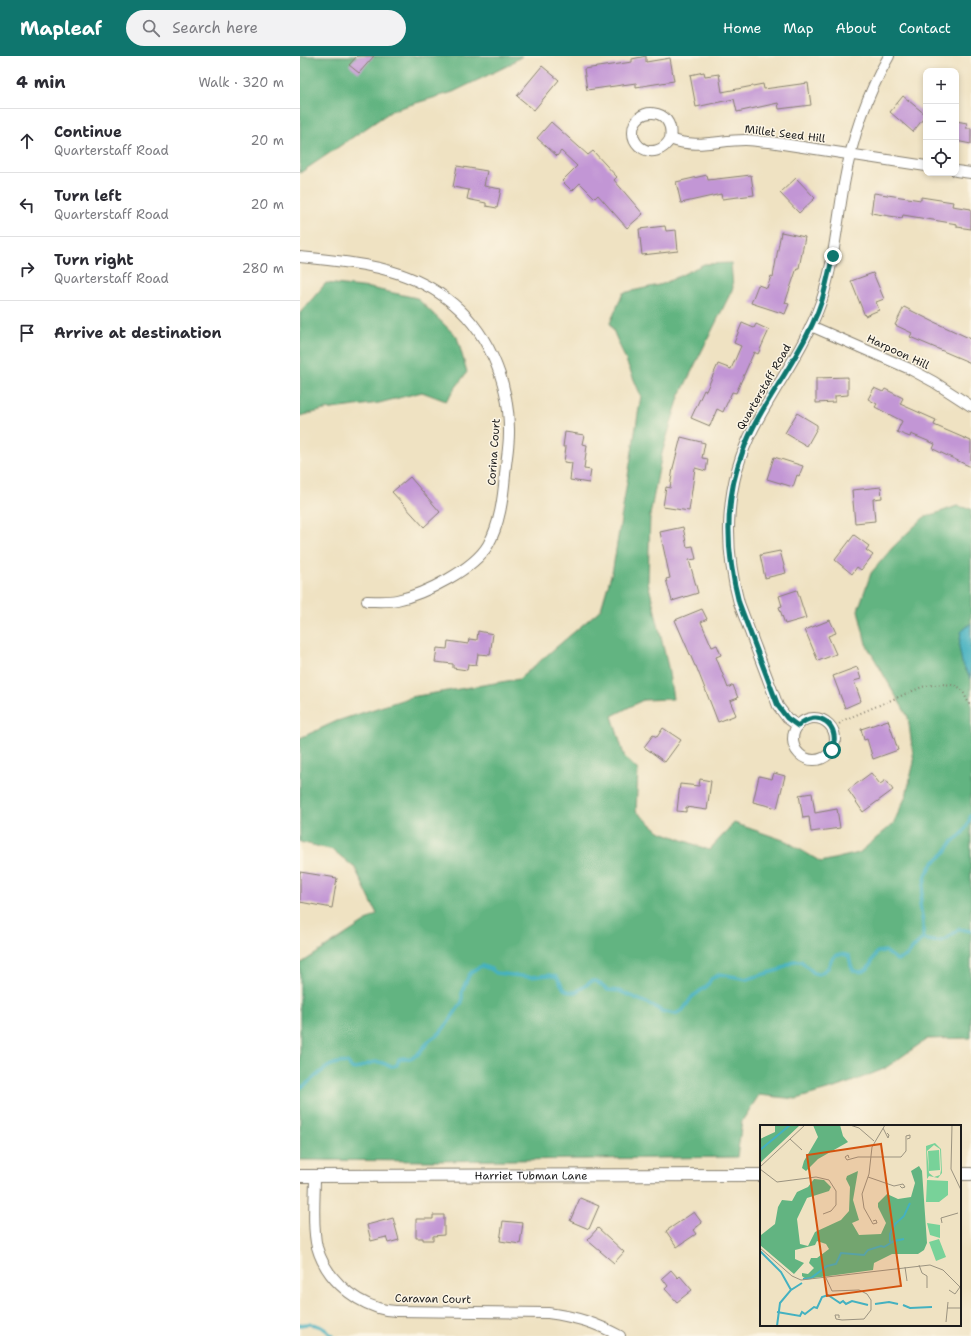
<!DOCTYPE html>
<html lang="en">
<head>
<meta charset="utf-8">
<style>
	:root { --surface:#fff; --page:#f2f2f3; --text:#2b2b33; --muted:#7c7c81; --line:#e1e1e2; --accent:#0f766e }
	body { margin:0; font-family:"Shantell Sans",sans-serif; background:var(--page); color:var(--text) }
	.controls { position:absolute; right:12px; top:12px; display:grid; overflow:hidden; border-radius:8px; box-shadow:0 2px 6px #0003 }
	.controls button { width:36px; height:36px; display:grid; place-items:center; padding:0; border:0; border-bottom:1px solid var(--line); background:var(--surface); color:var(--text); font:20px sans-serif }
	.stop { position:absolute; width:12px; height:12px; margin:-9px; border:3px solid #0f766e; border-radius:50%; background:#fff }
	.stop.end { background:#0f766e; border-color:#fff; box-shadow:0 1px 4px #0008 }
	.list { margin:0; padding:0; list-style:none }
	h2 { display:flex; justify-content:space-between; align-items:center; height:52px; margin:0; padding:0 16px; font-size:17px }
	h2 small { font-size:13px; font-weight:400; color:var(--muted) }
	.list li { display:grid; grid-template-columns:26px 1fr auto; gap:12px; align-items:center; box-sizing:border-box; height:64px; padding:0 16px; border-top:1px solid var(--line) }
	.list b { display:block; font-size:15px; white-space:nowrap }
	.list p { margin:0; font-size:13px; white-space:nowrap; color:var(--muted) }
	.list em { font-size:13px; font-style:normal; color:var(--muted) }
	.icon { flex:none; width:22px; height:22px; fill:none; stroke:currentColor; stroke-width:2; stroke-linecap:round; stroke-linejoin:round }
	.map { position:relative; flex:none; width:671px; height:1280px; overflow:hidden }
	header { display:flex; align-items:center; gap:24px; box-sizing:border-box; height:56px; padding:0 20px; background:var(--accent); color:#fff }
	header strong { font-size:19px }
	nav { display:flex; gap:22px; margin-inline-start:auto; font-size:14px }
	.search { width:280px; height:36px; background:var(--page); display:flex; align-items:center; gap:10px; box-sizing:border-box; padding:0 14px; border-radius:22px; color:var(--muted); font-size:15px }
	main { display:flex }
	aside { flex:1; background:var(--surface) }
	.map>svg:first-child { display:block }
</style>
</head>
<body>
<header>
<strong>Mapleaf</strong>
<div class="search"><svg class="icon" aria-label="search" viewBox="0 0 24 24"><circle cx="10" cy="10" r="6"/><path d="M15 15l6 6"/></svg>Search here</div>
<nav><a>Home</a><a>Map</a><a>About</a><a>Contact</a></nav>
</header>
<main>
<aside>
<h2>4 min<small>Walk · 320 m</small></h2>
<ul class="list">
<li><svg class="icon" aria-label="ahead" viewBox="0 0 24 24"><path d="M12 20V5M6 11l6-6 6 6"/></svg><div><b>Continue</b><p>Quarterstaff Road</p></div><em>20 m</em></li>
<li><svg class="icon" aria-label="left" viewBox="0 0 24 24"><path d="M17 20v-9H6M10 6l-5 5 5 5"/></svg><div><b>Turn left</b><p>Quarterstaff Road</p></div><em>20 m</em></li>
<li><svg class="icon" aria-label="right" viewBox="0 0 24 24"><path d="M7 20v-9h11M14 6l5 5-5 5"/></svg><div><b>Turn right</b><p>Quarterstaff Road</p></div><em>280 m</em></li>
<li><svg class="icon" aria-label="arrive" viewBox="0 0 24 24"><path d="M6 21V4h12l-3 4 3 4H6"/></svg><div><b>Arrive at destination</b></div></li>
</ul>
</aside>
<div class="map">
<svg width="671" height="1280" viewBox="0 0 671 1280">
	<rect width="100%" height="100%" fill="#fcf5e5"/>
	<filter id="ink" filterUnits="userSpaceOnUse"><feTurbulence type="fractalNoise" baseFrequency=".025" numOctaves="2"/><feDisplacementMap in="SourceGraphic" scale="8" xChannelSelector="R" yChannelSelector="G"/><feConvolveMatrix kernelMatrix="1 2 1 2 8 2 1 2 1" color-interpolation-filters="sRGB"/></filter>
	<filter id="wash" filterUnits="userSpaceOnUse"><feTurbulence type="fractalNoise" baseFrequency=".012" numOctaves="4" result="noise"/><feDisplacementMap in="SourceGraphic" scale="16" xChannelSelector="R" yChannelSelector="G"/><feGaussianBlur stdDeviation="0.9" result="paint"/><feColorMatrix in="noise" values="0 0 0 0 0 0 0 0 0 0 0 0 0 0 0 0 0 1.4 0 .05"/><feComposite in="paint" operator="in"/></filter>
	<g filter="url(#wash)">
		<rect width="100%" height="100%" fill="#efe2c2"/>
		<!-- forest -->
		<g fill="#62b481" stroke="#3f684e">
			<polygon points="0,0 222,0 207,10 153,36 93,54 0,117"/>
			<polygon points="431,207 433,232 379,341 362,397 350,459 348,526 368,611 373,643 343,644 312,660 325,702 338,714 336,755 359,775 409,794 434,767 486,785 521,806 559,797 593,768 606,740 614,706 608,661 566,588 558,554 571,517 593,491 623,462 657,450 671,453 671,982 627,983 584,1013 541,1030 496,1043 459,1039 442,1065 437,1101 132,1105 0,1104 0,908 77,858 55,812 33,794 0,786 0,682 37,665 111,641 219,623 301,553 313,512 341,340 310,267 323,237 363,228 404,208"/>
			<polygon points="26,227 70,232 117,242 157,281 167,316 146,345 122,336 79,347 24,354 0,360 0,257"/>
		</g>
		<!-- water -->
		<polygon fill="#44b1c0" stroke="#30666e" points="671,567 671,623 662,607 659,591 661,576"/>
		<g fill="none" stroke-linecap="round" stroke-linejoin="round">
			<!-- stream -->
			<g stroke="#44b1c0" stroke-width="3.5">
				<polyline points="623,883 623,868 620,848 626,819 633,807 645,797 652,786 662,778 668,768 671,759"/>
				<path d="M0 1032C17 1023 27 1003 48 1007L51 1012 56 1013C63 1010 71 1005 79 1006 88 1007 87 1013 97 1009L99 1003 103 1002 108 1003 117 999 130 984 140 977 148 967 162 946V935L169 919 175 913 182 910 191 913 196 917 212 919 230 921 249 919 257 921 264 933 270 936H276L292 925H296L308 934 319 935 354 950 361 955 375 958 383 954 392 941 407 930 411 923 420 918 447 923 479 914 494 905H501L514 917 519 918 528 912C532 900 536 895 549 900L551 910 554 915C570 919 570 907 577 896L585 895 597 904C610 902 612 889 623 883 643 888 644 885 659 873L671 875"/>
				<path d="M0 1269C13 1266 24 1270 32 1280"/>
			</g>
		</g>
		<g id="blocks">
			<!-- building -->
			<g fill="#c296d5">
				<polygon points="57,0 74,0 59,17 49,9"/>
				<polygon points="346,0 346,6 370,2 374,25 336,31 336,27 287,34 284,13 332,6 332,3"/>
				<polygon points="242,10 259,24 234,54 217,40"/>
				<polygon points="404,16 405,20 419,18 422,36 463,28 464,33 508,27 511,49 479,53 478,47 437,56 434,43 396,51 390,19"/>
				<polygon points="603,40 626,59 613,76 590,56"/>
				<polygon points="656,65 667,67 666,72 671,72 671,88 656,85"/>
				<polygon points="251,66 288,99 293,95 317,121 314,124 343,158 327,172 298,139 295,142 280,127 272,135 262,125 277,110 261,95 257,100 237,82"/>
				<polygon points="157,110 187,115 184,130 201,133 197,152 186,150 186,147 167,143 169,134 153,131"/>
				<polygon points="407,119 408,124 451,119 454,139 422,143 421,138 381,147 376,126"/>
				<polygon points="496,122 515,142 499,157 480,137"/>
				<polygon points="574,137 621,144 621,141 653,146 652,150 671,153 671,173 657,171 657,168 603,159 602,162 571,157"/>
				<polygon points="365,170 366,175 376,174 378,195 342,199 339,173"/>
				<polygon points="481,176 505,181 499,212 497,212 485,247 489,248 485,258 451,247 458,229 467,232 471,220 473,221"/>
				<polygon points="573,217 584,243 576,246 579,254 565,260 551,225"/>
				<polygon points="604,251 632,265 671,283 671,307 610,281 612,277 595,269"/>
				<polygon points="442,267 454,272 456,268 469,274 458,298 454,296 436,337 432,336 423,356 417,353 410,370 391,362 404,334 406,335 418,308 431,313 441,290 434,287"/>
				<polygon points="548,321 548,339 535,340 535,346 516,347 516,322"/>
				<polygon points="574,332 583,336 585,333 603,342 600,348 636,364 634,369 671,385 671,411 633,393 635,388 611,378 610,381 597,376 602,365 575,351 577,348 568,343"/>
				<polygon points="497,357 517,369 517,372 507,390 485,377"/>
				<polygon points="265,376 284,379 282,388 287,389 284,413 291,414 289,427 270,424 272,407 264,406 266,391 263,391"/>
				<polygon points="381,381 405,387 402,402 408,403 406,415 395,412 389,455 363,451 366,431 370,432 373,412"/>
				<polygon points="474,401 503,410 499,420 497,419 493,431 467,423"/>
				<polygon points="110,421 140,456 124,471 92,436"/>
				<polygon points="581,431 582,442 573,443 575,465 555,467 552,434"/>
				<polygon points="383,471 387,491 393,490 396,503 389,504 398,537 372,545 366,523 370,522 360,476"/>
				<polygon points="554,479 569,490 566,494 573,499 561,514 557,511 552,518 535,504"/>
				<polygon points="480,495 486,517 465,522 460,499"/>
				<polygon points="497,534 506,562 485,568 479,551 482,550 479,540"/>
				<polygon points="402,553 407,563 401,566 412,591 417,589 421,599 416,601 428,632 433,629 438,642 430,645 436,659 418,666 396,610 395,610 375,564"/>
				<polygon points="530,564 536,577 528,580 536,598 518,605 505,574"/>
				<polygon points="178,575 193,578 190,599 178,598 176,609 168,608 167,614 153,612 153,608 135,606 137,592 147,593 148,585 168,588 169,583 177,584"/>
				<polygon points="557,611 561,623 554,625 561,645 545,652 533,620"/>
				<polygon points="588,664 598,694 573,703 567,683 564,684 561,673"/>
				<polygon points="363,672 381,684 365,706 344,691 353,679 357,681"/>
				<polygon points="474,717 485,720 477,752 453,746 459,720 472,723"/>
				<polygon points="571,717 580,728 586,724 593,734 563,756 548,734"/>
				<polygon points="400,723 411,725 407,754 386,751 386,756 377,755 380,728 399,730"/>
				<polygon points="512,737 515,757 537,753 540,772 511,776 509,761 503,762 499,739"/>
				<polygon points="0,816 37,822 32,852 0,846"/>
				<polygon points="280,1142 299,1150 289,1173 270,1165"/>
				<polygon points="394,1156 402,1167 393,1174 396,1178 377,1191 366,1175"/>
				<polygon points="133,1159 144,1159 144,1179 133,1180 133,1184 123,1184 123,1182 116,1182 116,1163 133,1163"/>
				<polygon points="93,1162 99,1184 88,1187 86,1181 71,1185 67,1169"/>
				<polygon points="203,1165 223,1167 220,1188 200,1185"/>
				<polygon points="298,1172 324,1196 314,1207 287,1184"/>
				<polygon points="371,1214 378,1222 380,1220 392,1234 377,1246 365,1233 368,1230 362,1222"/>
			</g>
		</g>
	</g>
	<g filter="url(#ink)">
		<use href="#blocks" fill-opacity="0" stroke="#867f6f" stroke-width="1"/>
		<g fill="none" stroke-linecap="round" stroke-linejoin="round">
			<!-- minor casing -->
			<g stroke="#867f6f" stroke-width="12">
				<g id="minor">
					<path d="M370 83C376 50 332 49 333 77 333 82 336 87 339 90 351 100 364 94 370 83 397 93 418 84 445 84 453 84 462 86 470 86L626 110"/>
					<polyline points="656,115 671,117"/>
					<path d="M0 201C52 206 103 210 146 242 187 272 210 326 209 377 209 391 206 405 205 419 203 442 200 468 188 489 174 513 125 538 97 544 87 546 77 545 67 545"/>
					<polyline points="511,270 610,313 634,326 671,350"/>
					<circle cx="514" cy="683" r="21"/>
					<path d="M498 670 487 662 478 650 439 547C423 488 425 426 454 371 476 329 505 291 521 246 534 208 537 167 544 128 552 82 566 40 589 0"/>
					<path d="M15 1120C15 1141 12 1171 17 1191 25 1220 50 1243 78 1252 84 1254 90 1255 96 1255L248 1257C276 1261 294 1266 320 1280"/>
				</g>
			</g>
			<!-- tertiary casing -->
			<g stroke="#867f6f" stroke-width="14">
				<g id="tertiary">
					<polyline points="660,1118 671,1118"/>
					<path id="s1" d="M0 1120 461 1119"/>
				</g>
			</g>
			<!-- path -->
			<path stroke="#867f6f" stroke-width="2" stroke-dasharray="1 3" stroke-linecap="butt" d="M533 673 544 664 622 631C631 629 655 625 662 634 665 638 666 644 671 650"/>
			<!-- minor -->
			<use href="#minor" stroke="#fff" stroke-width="10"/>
			<!-- tertiary -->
			<use href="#tertiary" stroke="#fff" stroke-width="12"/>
		</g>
	</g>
	<g fill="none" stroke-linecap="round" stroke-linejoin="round" filter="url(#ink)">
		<!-- route -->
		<path stroke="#0f766e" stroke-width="5" d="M532 694C542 669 517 651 498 670L487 662 478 650 439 547C426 497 424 444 443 395 455 361 478 331 496 299 506 282 516 263 522 244 526 230 529 215 533 200"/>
	</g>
	<g text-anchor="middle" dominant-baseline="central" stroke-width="3" stroke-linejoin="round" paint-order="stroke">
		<!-- street labels -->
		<g font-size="11" fill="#1c1c1c" stroke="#fcf5e5">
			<text transform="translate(485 78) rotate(7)">Millet Seed Hill</text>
			<text transform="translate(598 296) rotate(25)">Harpoon Hill</text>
			<text transform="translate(464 331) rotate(-60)">Quarterstaff Road</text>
			<text transform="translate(194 396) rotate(-86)">Corina Court</text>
			<text stroke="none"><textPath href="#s1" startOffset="231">Harriet Tubman Lane</textPath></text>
			<text transform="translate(133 1243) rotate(1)">Caravan Court</text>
		</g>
	</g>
	<!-- overview -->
	<g transform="translate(460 1069)">
		<rect width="201" height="201" fill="#efe2c2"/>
		<path d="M175 18 181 24 182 48 178 53 169 51 167 54 166 21ZM174 20 180 24 181 45 180 50 174 52 169 48 167 26ZM179 25 180 45 169 46 168 26ZM167 55 188 56V70L179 77H166ZM167 98 180 100V113L170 110ZM179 114 186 132 176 136 169 117Z" fill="#78d299" fill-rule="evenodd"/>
		<path d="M15 0H40L0 38V14L15 7ZM53 0H80L83 11 88 17 58 34 46 46 42 43 44 36 58 12ZM159 41 162 46 167 118 164 125 158 129H132L114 138 113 145 46 154 42 151V148L48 149 54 143 49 138 51 133H57L69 124 66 119 57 116 55 120 35 125V134L44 138 34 149 0 120 1 110 15 99 18 82 22 75 32 76 37 67 48 62 54 54 64 55 71 62 69 66 47 73 37 94 40 119 48 121 55 107 81 95 89 86 90 62 86 54 87 51 98 46 93 75 99 95 92 98 99 110 121 109 126 98 118 82V78L127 69 138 74 151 72 155 58 151 46Z" fill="#62b481"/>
		<path fill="none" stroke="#44b1c0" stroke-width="2" d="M0 25 30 0M130 117V109L135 99 144 91 150 78M0 126 21 147 31 165 20 178 17 201M43 154 51 153 67 141 76 139 81 128 104 130 108 125 121 121 124 122 134 116 144 114M31 165 42 158M115 179 129 177 138 179M143 180 150 183 172 182M17 187 40 191 42 187 45 189 54 182 57 183 62 172 68 170 80 178 83 176 86 179 92 176 108 180"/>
		<path fill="none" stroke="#9b9380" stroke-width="1" d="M90 0 99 3 114 16M192 0 191 44 201 65M123 3 128 13 129 10 127 8M30 14 42 25M89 33 88 30 85 32 87 35 98 32H141L146 26V11L150 10V13L147 14M0 42 45 0M0 44 17 57 56 52 69 55 76 66V80L71 86 63 89M108 52 134 61 143 59 145 62 142 63 140 61M113 96 116 95 117 98 113 99 104 83 102 69 109 49 112 22 125 0M182 98 181 93 198 88M0 123 32 151 41 155 170 140 183 145 201 163M159 140 162 148 167 151V163M145 142 147 156M66 153 72 166 99 165 107 169 111 175V185L104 194 82 195 76 194 75 190H79V193M189 165 195 169 200 162M187 183H201M186 197 188 177"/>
		<path fill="#d4530e" fill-opacity="0.15" stroke="#d4530e" stroke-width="2" d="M121 19 141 161 67 171 47 30Z"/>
		<rect width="201" height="201" fill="none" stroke="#1c1c1c" stroke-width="2"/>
	</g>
</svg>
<div class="controls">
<button>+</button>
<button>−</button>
<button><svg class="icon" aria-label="locate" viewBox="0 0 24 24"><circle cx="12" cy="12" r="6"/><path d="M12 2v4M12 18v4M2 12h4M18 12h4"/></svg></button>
</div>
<div class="stop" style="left:532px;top:694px"></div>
<div class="stop end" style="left:533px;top:200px"></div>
</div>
</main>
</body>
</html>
